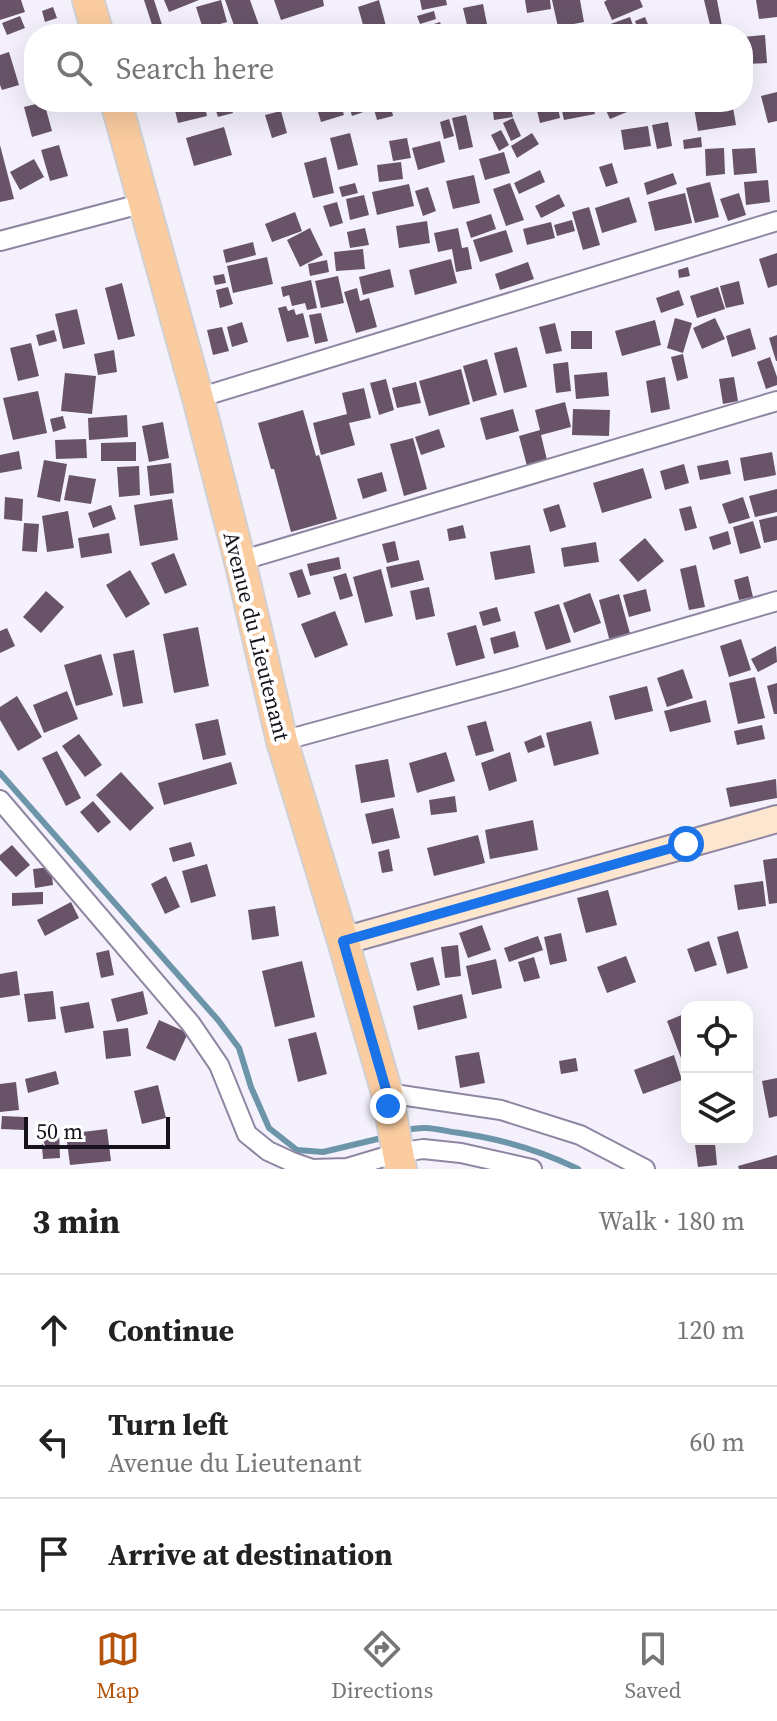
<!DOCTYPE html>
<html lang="en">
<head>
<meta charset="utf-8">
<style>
	:root { --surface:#fff; --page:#f6f6f6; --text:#222; --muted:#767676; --line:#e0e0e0; --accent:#b45309 }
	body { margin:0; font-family:"Source Serif 4",serif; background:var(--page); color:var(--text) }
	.controls { position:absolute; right:24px; bottom:24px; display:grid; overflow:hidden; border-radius:16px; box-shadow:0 8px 32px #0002 }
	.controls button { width:72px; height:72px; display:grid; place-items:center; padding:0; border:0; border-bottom:2px solid var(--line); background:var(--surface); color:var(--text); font:40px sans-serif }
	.scale { position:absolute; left:24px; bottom:20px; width:146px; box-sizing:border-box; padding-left:8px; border:4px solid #17131d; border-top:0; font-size:22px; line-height:28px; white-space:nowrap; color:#17131d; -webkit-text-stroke:6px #fff; paint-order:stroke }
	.stop { position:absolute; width:24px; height:24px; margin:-18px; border:6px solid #1a73e8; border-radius:50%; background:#fff }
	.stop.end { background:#1a73e8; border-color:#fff; box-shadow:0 2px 8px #0008 }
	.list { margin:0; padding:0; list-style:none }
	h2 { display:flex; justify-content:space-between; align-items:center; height:104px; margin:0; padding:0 32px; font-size:34px }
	h2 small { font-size:26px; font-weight:400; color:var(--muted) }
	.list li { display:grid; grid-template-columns:52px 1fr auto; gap:24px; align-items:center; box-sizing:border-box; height:112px; padding:0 32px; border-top:2px solid var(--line) }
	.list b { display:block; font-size:30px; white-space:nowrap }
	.list p { margin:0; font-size:26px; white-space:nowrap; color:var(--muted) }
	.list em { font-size:26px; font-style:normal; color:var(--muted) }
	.icon { flex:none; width:44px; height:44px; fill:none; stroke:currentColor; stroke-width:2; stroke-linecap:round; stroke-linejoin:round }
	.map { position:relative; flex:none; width:777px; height:1169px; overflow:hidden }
	.search { position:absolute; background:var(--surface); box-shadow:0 8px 32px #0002; left:24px; right:24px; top:24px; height:88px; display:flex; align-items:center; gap:20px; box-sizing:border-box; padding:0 28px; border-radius:32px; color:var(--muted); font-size:30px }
	.sheet { height:440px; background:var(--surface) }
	nav { display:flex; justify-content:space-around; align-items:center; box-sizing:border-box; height:112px; border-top:2px solid var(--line); background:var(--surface); font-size:22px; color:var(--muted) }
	nav a { display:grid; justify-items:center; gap:4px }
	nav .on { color:var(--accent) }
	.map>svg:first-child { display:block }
</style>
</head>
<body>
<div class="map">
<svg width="777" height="1169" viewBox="0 0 777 1169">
	<rect width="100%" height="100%" fill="#f4f1fd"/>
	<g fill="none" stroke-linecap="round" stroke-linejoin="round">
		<!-- stream -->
		<g stroke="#6c95aa" stroke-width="6">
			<polyline points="0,773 218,1020 239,1048 251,1087 269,1128 297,1150 323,1152 386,1137"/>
			<path d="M404 1131C422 1125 436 1129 453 1132 497 1138 538 1149 578 1169"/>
		</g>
	</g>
	<!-- building -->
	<g fill="#685368">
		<polygon points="0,0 21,0 25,12 0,20"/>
		<polygon points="144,0 154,0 164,31 155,34"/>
		<polygon points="164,0 199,0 169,12"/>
		<polygon points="221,0 227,22 203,29 196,7"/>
		<polygon points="225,0 250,0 261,31 254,34 237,34"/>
		<polygon points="274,0 323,0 324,6 281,20"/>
		<polygon points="379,0 386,26 365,32 358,7"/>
		<polygon points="420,0 446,0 447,5 422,10"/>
		<polygon points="525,0 550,0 551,9 527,13"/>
		<polygon points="552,0 580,0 584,22 558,27"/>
		<polygon points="607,0 640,0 643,7 612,20 604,2"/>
		<polygon points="704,0 717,0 722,26 711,29"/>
		<polygon points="756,0 777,0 777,17 759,19"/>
		<polygon points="483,4 489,34 469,34 463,8"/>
		<polygon points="53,7 57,18 45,22 42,11"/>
		<polygon points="434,11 436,19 420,24 417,16"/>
		<polygon points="20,16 25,28 7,35 2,23"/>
		<polygon points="630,17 636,34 608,34 605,26"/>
		<polygon points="645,17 652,34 640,34 635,21"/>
		<polygon points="440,22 444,34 417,34 416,30"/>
		<polygon points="765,35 767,63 743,64 743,37"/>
		<polygon points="9,52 19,85 2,90 0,85 0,55"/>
		<polygon points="777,92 777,121 768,123 761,96"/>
		<polygon points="44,102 52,131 32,137 24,107"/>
		<polygon points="173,102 204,102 207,116 178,123"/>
		<polygon points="225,102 230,102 233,113 218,117 214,105"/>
		<polygon points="259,102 280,102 281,107 261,112"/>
		<polygon points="315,102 340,102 344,115 321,122"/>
		<polygon points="348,102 370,102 372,109 352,116"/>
		<polygon points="372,102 390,102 393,116 377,120"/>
		<polygon points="535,102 557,102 560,118 540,123"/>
		<polygon points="560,102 593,102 595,114 564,120"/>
		<polygon points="602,102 623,102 627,112 610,119"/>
		<polygon points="693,102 732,102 736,125 698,131"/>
		<polygon points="511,109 513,117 494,120 493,112"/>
		<polygon points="281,111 287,133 272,138 265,115"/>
		<polygon points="466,115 473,147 459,150 452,118"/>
		<polygon points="513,118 521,136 511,141 503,123"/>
		<polygon points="449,119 454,136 444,139 440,122"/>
		<polygon points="668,122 672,146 657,149 652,125"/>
		<polygon points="648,126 651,146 624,150 621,130"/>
		<polygon points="224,127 232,155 194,166 186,138"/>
		<polygon points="501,130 509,145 499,151 491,135"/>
		<polygon points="350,133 358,165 338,170 330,138"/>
		<polygon points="532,133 539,144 517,158 511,146"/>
		<polygon points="701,137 702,147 684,149 683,140"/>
		<polygon points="407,138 411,158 393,161 389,141"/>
		<polygon points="440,141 445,162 418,170 412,148"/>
		<polygon points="0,145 14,199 0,202"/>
		<polygon points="59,145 68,176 50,181 41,150"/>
		<polygon points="724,148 725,174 706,176 705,149"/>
		<polygon points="755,148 757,173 734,175 732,149"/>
		<polygon points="504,152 510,173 485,180 479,159"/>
		<polygon points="326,157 334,193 313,198 304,163"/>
		<polygon points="34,159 44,177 20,190 10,172"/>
		<polygon points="401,162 403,179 379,182 377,165"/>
		<polygon points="612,163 618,183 606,187 599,167"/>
		<polygon points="540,170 545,182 519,194 514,183"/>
		<polygon points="673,173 677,184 647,195 644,183"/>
		<polygon points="474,175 480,203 453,209 446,181"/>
		<polygon points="768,180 770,202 746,205 744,182"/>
		<polygon points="710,182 719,217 695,223 686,188"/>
		<polygon points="355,183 358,193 342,197 339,187"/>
		<polygon points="510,183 524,220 506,226 493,189"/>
		<polygon points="409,184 414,206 377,215 372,192"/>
		<polygon points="428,187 436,211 423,216 415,191"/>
		<polygon points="685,193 692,223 655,231 648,202"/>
		<polygon points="739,193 746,215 728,221 720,199"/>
		<polygon points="559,194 565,206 541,218 535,206"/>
		<polygon points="364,195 369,215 350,220 346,199"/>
		<polygon points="629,197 637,222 602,233 595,208"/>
		<polygon points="337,202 343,223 330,227 323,206"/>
		<polygon points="589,207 600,245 583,250 572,212"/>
		<polygon points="295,212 302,231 272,242 265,224"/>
		<polygon points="491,214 496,229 471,238 466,222"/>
		<polygon points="572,220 575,231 557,236 554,225"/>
		<polygon points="427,221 430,243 399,248 396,226"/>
		<polygon points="551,222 555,238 527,245 523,229"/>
		<polygon points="310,228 323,255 300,267 287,240"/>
		<polygon points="365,228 369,245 350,248 347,232"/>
		<polygon points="458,228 462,248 468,247 472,269 456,272 452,249 438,252 434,233"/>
		<polygon points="506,230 513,252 480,262 473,240"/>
		<polygon points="253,242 256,255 226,263 223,250"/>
		<polygon points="363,249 365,269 336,271 334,252"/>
		<polygon points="777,253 777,285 768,288 759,259"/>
		<polygon points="267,257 273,284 233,293 227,266"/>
		<polygon points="451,259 457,283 415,295 409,270"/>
		<polygon points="327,260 329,272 310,276 308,264"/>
		<polygon points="528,262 534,279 500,290 495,274"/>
		<polygon points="688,267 690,276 679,278 678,270"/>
		<polygon points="390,269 394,287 363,295 359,277"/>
		<polygon points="224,274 226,283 215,285 213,276"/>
		<polygon points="338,276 344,303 321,308 315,281"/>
		<polygon points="311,280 317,308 307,310 305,303 292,306 289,295 283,297 281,287"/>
		<polygon points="739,281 744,304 726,308 720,286"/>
		<polygon points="122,283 135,336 118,340 105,288"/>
		<polygon points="228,287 233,304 220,308 216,290"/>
		<polygon points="718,287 725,309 697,318 690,296"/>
		<polygon points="357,288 360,301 369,298 377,327 356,333 344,292"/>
		<polygon points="679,290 684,305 661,313 656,298"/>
		<polygon points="286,306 288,311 294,309 296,315 303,313 309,337 287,342 278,308"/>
		<polygon points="77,309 85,344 63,349 55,314"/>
		<polygon points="321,313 328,341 315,344 309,315"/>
		<polygon points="675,318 692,323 683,353 667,348"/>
		<polygon points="715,318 725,339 702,349 693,328"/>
		<polygon points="655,320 661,345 622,356 615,331"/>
		<polygon points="242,322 248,342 232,347 227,327"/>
		<polygon points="555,323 562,351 546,354 539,327"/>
		<polygon points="222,327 229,351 213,355 207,330"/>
		<polygon points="750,328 756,349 732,357 726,336"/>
		<polygon points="54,330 57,341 39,346 36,335"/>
		<rect x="571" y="331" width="21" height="18"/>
		<polygon points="777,335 777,361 776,361 769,338"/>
		<polygon points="31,343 39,376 18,381 10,348"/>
		<polygon points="517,347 527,387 504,393 494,353"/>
		<polygon points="114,350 117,372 98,375 94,354"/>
		<polygon points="683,354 688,378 677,381 671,357"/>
		<polygon points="770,357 777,377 777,385 766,389 757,362"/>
		<polygon points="487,359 497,395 473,402 463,366"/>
		<polygon points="568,362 571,391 556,393 553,364"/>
		<polygon points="461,369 470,404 429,416 419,381"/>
		<polygon points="607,372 609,396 576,399 574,375"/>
		<polygon points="65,373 96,376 92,414 61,411"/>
		<polygon points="665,377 670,409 651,413 646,381"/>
		<polygon points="734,377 738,401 723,404 719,379"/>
		<polygon points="386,379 394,410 379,415 370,383"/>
		<polygon points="416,382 421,403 397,408 392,388"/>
		<polygon points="364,388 371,418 349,423 355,445 321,455 313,423 347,414 342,393"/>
		<polygon points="38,391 47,433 13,440 3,398"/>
		<polygon points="565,402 571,427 541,435 547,460 527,466 519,436 540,430 535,410"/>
		<polygon points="513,409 519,431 486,440 480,418"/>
		<polygon points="573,409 610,410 609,436 572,435"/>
		<polygon points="303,410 316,456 319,455 337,519 291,532 274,469 271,469 258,423"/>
		<polygon points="127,415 128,437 89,440 88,418"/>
		<polygon points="63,416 66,428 53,432 50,419"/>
		<polygon points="163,422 169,458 149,462 142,426"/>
		<polygon points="439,429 445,447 421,455 415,437"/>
		<polygon points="413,438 427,489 404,496 390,444"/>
		<polygon points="86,439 87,458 56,459 55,440"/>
		<polygon points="136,442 136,461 101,461 101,443"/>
		<polygon points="19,451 22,469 0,473 0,455"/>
		<polygon points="772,452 776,475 744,481 740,458"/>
		<polygon points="44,460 67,464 60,502 37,497"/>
		<polygon points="728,460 731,474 700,480 697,466"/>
		<polygon points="171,463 174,493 150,496 147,466"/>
		<polygon points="684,464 689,483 665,490 660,471"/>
		<polygon points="139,466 140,495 119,497 117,467"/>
		<polygon points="643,468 652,498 602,513 593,483"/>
		<polygon points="382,472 387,491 363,499 357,479"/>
		<polygon points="69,475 96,479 91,504 64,500"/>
		<polygon points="777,489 777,512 755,517 749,496"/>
		<polygon points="5,497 23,499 22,521 4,519"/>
		<polygon points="743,497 750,518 729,524 722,504"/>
		<polygon points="172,499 178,540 140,546 134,505"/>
		<polygon points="559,504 566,527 550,532 543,509"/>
		<polygon points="111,505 116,519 93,528 88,513"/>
		<polygon points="691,506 697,528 685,531 679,509"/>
		<polygon points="68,511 74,548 47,552 42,516"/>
		<polygon points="777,516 777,540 764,543 759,520"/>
		<polygon points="753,521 761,548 740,554 733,527"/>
		<polygon points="24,523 39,524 37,552 22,551"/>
		<polygon points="463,525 466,538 449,541 447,529"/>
		<polygon points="728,531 731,544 713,550 709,537"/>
		<polygon points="109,533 112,553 81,558 78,538"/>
		<polygon points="645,538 664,561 638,582 619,560"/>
		<polygon points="395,541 399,560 387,563 382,544"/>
		<polygon points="596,542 599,562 564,567 561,548"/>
		<polygon points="530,545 535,573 495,580 490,552"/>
		<polygon points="174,553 187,585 165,594 151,563"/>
		<polygon points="339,557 341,569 310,576 307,564"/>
		<polygon points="419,560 424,580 391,588 386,567"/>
		<polygon points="696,565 705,607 689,610 680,569"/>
		<polygon points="302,569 311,594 298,598 289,573"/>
		<polygon points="381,569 393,616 365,623 353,577"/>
		<polygon points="130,570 150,604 126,618 106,585"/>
		<polygon points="346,573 353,596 340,600 333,577"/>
		<polygon points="748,576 753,597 739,600 734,580"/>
		<polygon points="429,587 435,616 416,620 410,591"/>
		<polygon points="646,589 651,611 629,617 623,595"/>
		<polygon points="46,591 64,607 41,633 23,617"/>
		<polygon points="590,593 601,623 574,633 563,603"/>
		<polygon points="619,594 631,637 610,642 599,600"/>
		<polygon points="559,604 571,642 546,650 534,612"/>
		<polygon points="497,607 501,621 483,626 479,612"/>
		<polygon points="335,611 348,645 315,658 301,624"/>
		<polygon points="476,625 485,658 456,666 447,633"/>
		<polygon points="198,627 209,686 174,693 163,634"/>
		<polygon points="7,628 15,646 0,653 0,631"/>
		<polygon points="515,631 519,647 494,654 490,638"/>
		<polygon points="741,639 751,670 729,677 720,646"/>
		<polygon points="776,646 777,662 758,672 751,659"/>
		<polygon points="134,650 143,703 123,707 113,654"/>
		<polygon points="101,654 113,695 76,706 64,665"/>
		<polygon points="683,669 693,698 667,707 657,678"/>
		<polygon points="755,677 765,718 738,724 729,683"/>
		<polygon points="777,683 777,714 774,714 767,686"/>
		<polygon points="647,686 653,711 615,720 609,696"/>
		<polygon points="67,691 78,719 44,733 33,705"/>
		<polygon points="17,696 42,737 18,751 0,720 0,707"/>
		<polygon points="706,700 711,722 670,732 664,711"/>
		<polygon points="218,719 226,755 203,760 195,724"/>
		<polygon points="486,721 494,751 476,756 467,726"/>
		<polygon points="591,721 599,754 554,766 546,733"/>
		<polygon points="762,725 765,739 737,745 734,731"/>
		<polygon points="79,734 102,765 85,777 62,746"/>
		<polygon points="541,735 545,747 528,753 524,742"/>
		<polygon points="57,751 81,798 66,806 42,758"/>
		<polygon points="446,752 455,781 417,793 409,763"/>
		<polygon points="510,752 517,781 489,791 481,763"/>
		<polygon points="388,759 395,797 361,803 355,765"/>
		<polygon points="231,762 237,784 164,805 158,783"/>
		<polygon points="121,772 154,808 130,831 96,795"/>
		<polygon points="776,779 777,798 730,807 726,788"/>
		<polygon points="455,796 457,812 431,815 429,800"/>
		<polygon points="93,801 111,822 98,833 80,812"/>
		<polygon points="393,808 400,838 372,844 365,814"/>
		<polygon points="533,820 538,850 490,859 485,830"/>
		<polygon points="478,835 485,863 434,876 427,848"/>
		<polygon points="191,842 195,856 173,862 169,848"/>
		<polygon points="12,845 30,865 16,877 0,860 0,855"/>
		<polygon points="389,849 393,871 382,873 378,852"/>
		<polygon points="777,858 777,903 769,904 763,860"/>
		<polygon points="207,864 216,896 191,903 182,871"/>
		<polygon points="51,867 53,885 35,888 33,869"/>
		<polygon points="166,876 180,907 165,914 151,884"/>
		<polygon points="763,881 766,906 738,910 734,885"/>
		<polygon points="608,890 617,925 586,933 577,898"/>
		<polygon points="43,892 43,904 12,906 12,893"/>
		<polygon points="71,902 79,918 45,936 37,920"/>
		<polygon points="275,906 279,936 252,940 248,910"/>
		<polygon points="482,925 491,950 468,958 459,933"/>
		<polygon points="738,931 748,968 727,974 717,937"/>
		<polygon points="561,933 567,961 550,965 544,937"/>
		<polygon points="538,936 543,950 509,962 504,948"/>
		<polygon points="709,941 717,965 695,972 687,949"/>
		<polygon points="458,945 461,976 445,978 441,947"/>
		<polygon points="109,950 114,975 101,978 96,953"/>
		<polygon points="626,956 636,982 607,993 597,967"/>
		<polygon points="433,957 440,985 417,991 410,963"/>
		<polygon points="534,957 540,978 524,982 518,962"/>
		<polygon points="496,959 502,988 472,995 466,966"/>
		<polygon points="302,961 315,1017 275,1027 262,971"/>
		<polygon points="17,971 20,995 0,998 0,974"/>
		<polygon points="53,991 56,1019 28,1022 24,994"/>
		<polygon points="143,991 148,1014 117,1022 111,999"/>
		<polygon points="462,994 467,1018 418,1030 413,1006"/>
		<polygon points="89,1002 94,1028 65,1033 60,1007"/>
		<polygon points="684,1014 687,1022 687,1064 684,1066 667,1021"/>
		<polygon points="159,1020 188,1033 175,1061 146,1048"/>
		<polygon points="128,1028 131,1056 106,1059 103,1031"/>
		<polygon points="316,1032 327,1074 298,1082 288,1039"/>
		<polygon points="479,1052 485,1083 460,1088 455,1056"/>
		<polygon points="674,1055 682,1080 643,1094 634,1070"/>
		<polygon points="576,1058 578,1071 561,1074 559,1061"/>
		<polygon points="56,1071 59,1084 28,1093 25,1079"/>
		<polygon points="777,1078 777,1116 769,1118 762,1081"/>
		<polygon points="16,1082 19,1110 0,1112 0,1084"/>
		<polygon points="158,1085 166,1118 142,1124 134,1091"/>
		<polygon points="2,1116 24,1117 24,1130 1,1129"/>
		<polygon points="107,1129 111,1161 70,1165 66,1134"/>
		<polygon points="59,1132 60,1158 43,1159 41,1133"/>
		<polygon points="715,1143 717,1165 698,1167 695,1145"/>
		<polygon points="777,1155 777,1169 739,1169 738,1166"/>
	</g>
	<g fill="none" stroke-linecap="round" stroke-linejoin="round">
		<!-- street casing -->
		<g stroke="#8f86a2" stroke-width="22">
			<g id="street">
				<polyline points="0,241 144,203"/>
				<polyline points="198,398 777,221"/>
				<polyline points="240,561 777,401"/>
				<polyline points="282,741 513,678 777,601"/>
				<polyline points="0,800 191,1024 219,1065 247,1134 268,1151 292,1162 312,1169 347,1168 397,1153 423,1149 461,1153 532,1169"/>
				<polyline points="387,1093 501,1110 580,1135 645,1169"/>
			</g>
		</g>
		<!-- secondary casing -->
		<g stroke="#8f86a2" stroke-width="30">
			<polyline id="secondary" points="343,941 777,819"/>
		</g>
		<!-- primary casing -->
		<g stroke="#d1d0d2" stroke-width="34">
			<g id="primary">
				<polyline points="88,0 98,34"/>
				<polyline points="116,102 198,398 240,561 282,741 343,941 387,1093 401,1169"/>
			</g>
		</g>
		<!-- street -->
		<use href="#street" stroke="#fff" stroke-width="18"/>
		<!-- secondary -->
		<use href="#secondary" stroke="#fde6d0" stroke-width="26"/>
		<!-- primary -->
		<use href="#primary" stroke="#fbcca0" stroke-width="30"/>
	</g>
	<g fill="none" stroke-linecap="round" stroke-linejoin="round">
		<!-- route -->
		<polyline stroke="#1a73e8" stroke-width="10" points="388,1106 387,1093 343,941 686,844"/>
	</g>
	<g text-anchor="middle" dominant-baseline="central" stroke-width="8" stroke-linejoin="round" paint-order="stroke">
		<!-- street labels -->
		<g font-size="22" fill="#17131d" stroke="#fff">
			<text transform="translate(257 636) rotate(76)">Avenue du Lieutenant</text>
		</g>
	</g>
</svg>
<div class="controls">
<button><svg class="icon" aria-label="locate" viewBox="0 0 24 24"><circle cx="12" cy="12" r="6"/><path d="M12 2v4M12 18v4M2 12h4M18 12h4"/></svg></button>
<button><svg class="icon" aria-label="layers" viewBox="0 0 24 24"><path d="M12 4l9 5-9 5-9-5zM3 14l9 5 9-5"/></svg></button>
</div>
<div class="scale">50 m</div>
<div class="stop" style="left:686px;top:844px"></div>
<div class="stop end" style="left:388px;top:1106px"></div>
<div class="search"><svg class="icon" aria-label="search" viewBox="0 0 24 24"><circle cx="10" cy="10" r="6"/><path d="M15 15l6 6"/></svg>Search here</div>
</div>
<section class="sheet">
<h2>3 min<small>Walk · 180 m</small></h2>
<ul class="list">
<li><svg class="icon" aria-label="ahead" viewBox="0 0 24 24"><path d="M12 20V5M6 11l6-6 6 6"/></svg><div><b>Continue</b></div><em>120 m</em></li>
<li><svg class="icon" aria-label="left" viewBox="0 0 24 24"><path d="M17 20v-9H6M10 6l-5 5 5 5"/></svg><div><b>Turn left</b><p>Avenue du Lieutenant</p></div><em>60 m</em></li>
<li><svg class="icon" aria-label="arrive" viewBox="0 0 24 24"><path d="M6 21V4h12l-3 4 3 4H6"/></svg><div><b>Arrive at destination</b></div></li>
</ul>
</section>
<nav>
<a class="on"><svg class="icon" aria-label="map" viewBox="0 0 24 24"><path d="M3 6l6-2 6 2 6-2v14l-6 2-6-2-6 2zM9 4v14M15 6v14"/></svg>Map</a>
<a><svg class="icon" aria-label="directions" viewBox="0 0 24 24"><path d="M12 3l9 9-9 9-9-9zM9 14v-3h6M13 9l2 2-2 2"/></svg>Directions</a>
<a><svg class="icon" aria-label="saved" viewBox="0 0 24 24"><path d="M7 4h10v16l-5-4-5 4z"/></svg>Saved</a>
</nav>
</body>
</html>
